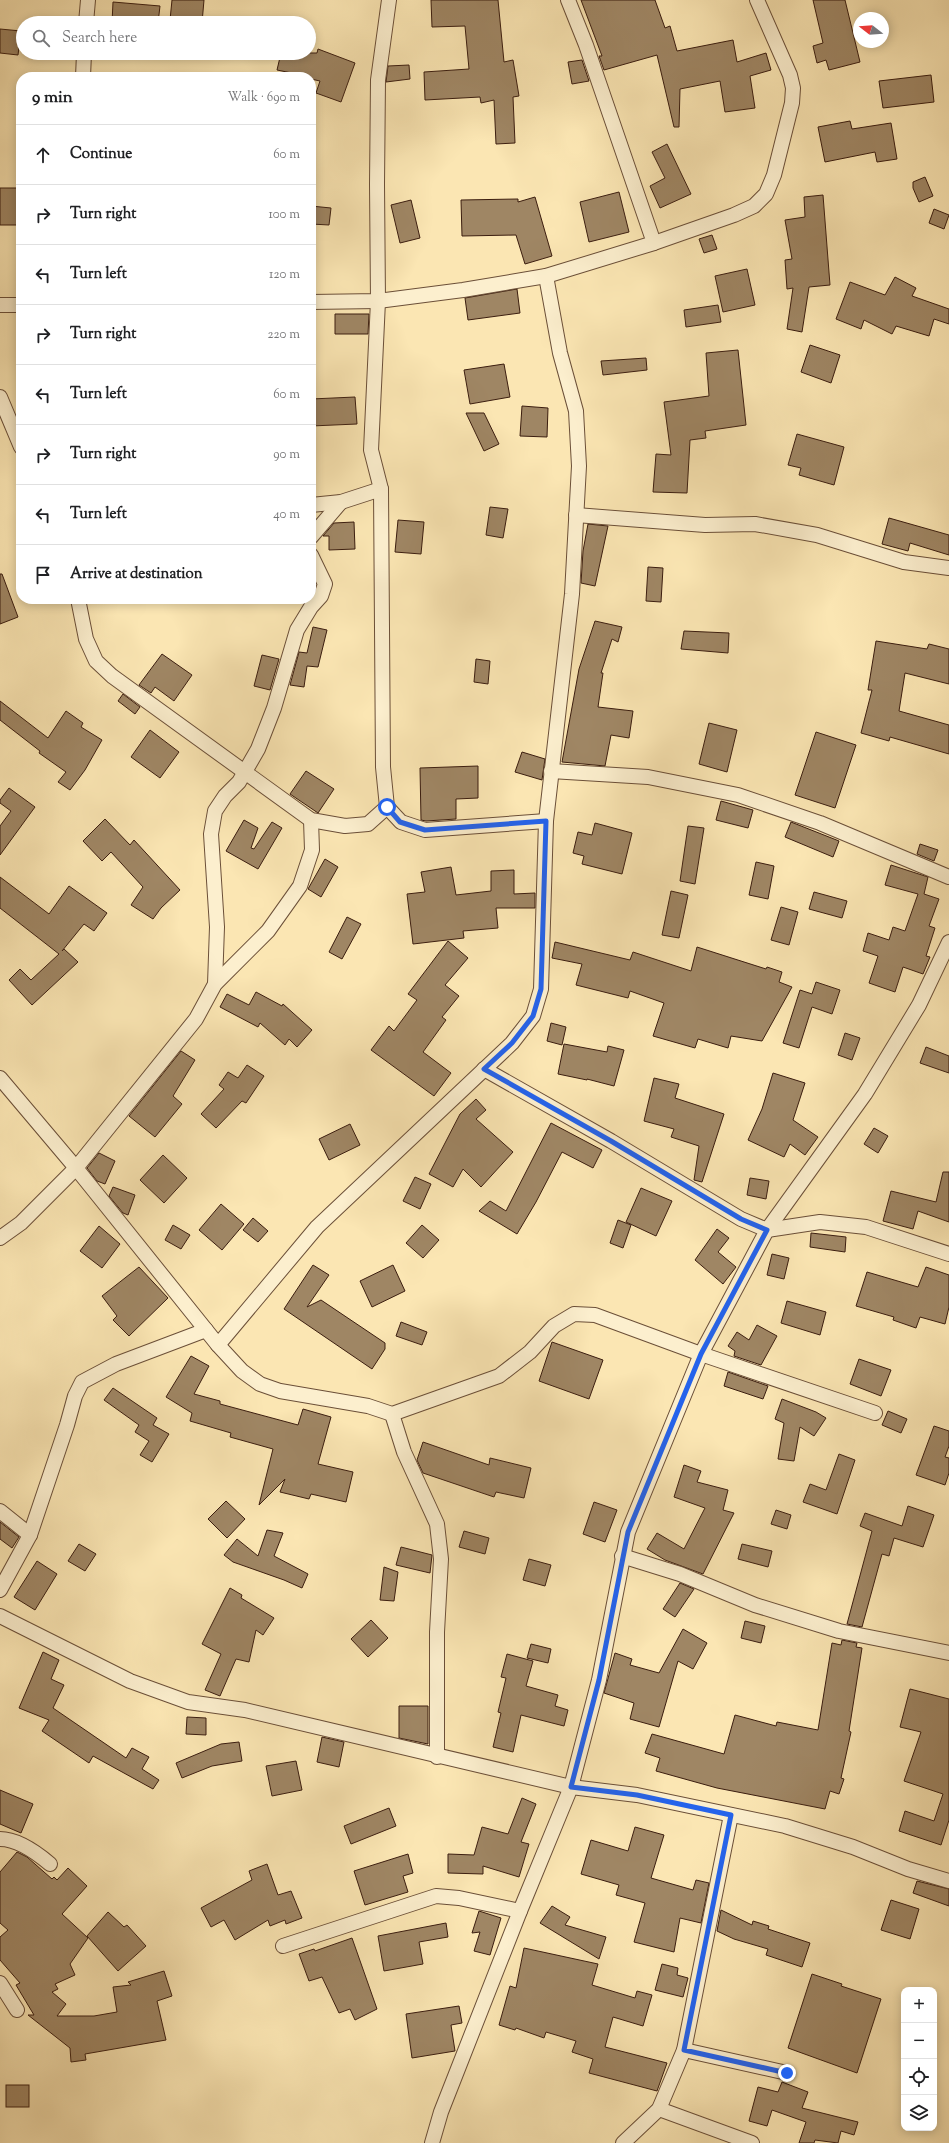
<!DOCTYPE html>
<html lang="en">
<head>
<meta charset="utf-8">
<style>
	:root { --surface:#fff; --page:#f2f2f2; --text:#202124; --muted:#757577; --line:#e0e0e0 }
	body { margin:0; font-family:"Sorts Mill Goudy",serif; background:var(--page); color:var(--text) }
	.controls { position:absolute; right:12px; bottom:12px; display:grid; overflow:hidden; border-radius:8px; box-shadow:0 2px 10px #0003 }
	.controls button { width:36px; height:36px; display:grid; place-items:center; padding:0; border:0; border-bottom:1px solid var(--line); background:var(--surface); color:var(--text); font:20px sans-serif }
	.compass { position:absolute; left:853px; top:12px; width:36px; height:36px; border-radius:50%; background:var(--surface); box-shadow:0 2px 10px #0003; rotate:287deg }
	.stop { position:absolute; width:12px; height:12px; margin:-9px; border:3px solid #2563eb; border-radius:50%; background:#fff }
	.stop.end { background:#2563eb; border-color:#fff; box-shadow:0 1px 4px #0008 }
	.list { margin:0; padding:0; list-style:none }
	h2 { display:flex; justify-content:space-between; align-items:center; height:52px; margin:0; padding:0 16px; font-size:17px }
	h2 small { font-size:13px; font-weight:400; color:var(--muted) }
	.list li { display:grid; grid-template-columns:26px 1fr auto; gap:12px; align-items:center; box-sizing:border-box; height:60px; padding:0 16px; border-top:1px solid var(--line) }
	.list b { display:block; font-size:15px; white-space:nowrap }
	.list em { font-size:13px; font-style:normal; color:var(--muted) }
	.icon { flex:none; width:22px; height:22px; fill:none; stroke:currentColor; stroke-width:2; stroke-linecap:round; stroke-linejoin:round }
	.map { position:relative; flex:none; width:949px; height:2143px; overflow:hidden }
	.search { position:absolute; background:var(--surface); box-shadow:0 2px 10px #0003; left:16px; top:16px; width:300px; height:44px; display:flex; align-items:center; gap:10px; box-sizing:border-box; padding:0 14px; border-radius:22px; color:var(--muted); font-size:15px }
	.panel { position:absolute; background:var(--surface); box-shadow:0 2px 10px #0003; left:16px; top:72px; width:300px; height:532px; border-radius:16px }
	.map>svg:first-child { display:block }
</style>
</head>
<body>
<div class="map">
<svg width="949" height="2143" viewBox="0 0 949 2143">
	<rect width="100%" height="100%" fill="#fbe6b3"/>
	<filter id="stains"><feTurbulence type="fractalNoise" baseFrequency=".005" numOctaves="4"/><feColorMatrix values="0 0 0 0 .2 0 0 0 0 .09 0 0 0 0 .02 0 0 0 .5 -.17"/></filter>
	<radialGradient id="worn" r=".72"><stop offset=".6" stop-color="#630" stop-opacity="0"/><stop offset="1" stop-color="#630" stop-opacity=".3"/></radialGradient>
	<!-- building -->
	<g fill="#9f8664" stroke="#3b1d0f">
		<polygon points="172,0 204,0 202,23 170,20"/>
		<polygon points="431,0 498,0 504,62 513,60 519,96 513,97 515,143 496,144 494,100 481,103 480,97 425,100 424,72 469,69 465,26 432,27"/>
		<polygon points="581,0 655,0 665,28 670,26 677,51 733,40 737,62 766,53 771,70 750,76 755,108 725,112 720,81 680,89 679,127 674,127 657,55 604,70 599,56 602,56"/>
		<polygon points="813,0 845,0 860,62 829,70 826,60 817,63 813,46 823,43"/>
		<polygon points="113,2 160,6 158,23 112,23"/>
		<polygon points="0,29 21,31 18,55 0,53"/>
		<polygon points="318,49 355,63 341,102 316,93 320,81 311,79 311,77 277,70 281,53 317,53"/>
		<polygon points="582,60 589,81 572,84 568,62"/>
		<polygon points="409,65 410,79 386,82 388,66"/>
		<polygon points="931,75 934,102 883,108 879,81"/>
		<polygon points="850,121 852,129 891,123 897,159 877,162 875,152 825,162 818,127"/>
		<polygon points="667,144 691,194 660,208 650,186 665,178 652,152"/>
		<polygon points="925,177 933,196 919,202 913,188 913,182"/>
		<rect x="0" y="188" width="21" height="37"/>
		<polygon points="619,192 629,232 589,242 580,202"/>
		<polygon points="823,195 830,285 809,287 802,332 787,329 793,288 787,289 785,260 792,259 785,220 805,217 804,197"/>
		<polygon points="535,197 552,256 525,264 516,235 462,236 461,200 518,199 518,202"/>
		<polygon points="411,200 420,238 400,243 391,205"/>
		<polygon points="311,206 331,208 329,225 311,224"/>
		<polygon points="934,209 949,215 944,229 929,223"/>
		<polygon points="712,235 717,249 704,253 699,239"/>
		<polygon points="747,269 755,305 723,312 715,276"/>
		<polygon points="895,277 916,288 912,296 949,309 949,324 934,319 929,336 896,326 892,334 864,320 861,329 836,319 850,282 885,295"/>
		<polygon points="517,289 520,313 468,320 465,298"/>
		<polygon points="718,305 721,322 686,327 684,310"/>
		<polygon points="335,314 369,314 368,334 335,334"/>
		<polygon points="810,345 840,355 831,383 801,372"/>
		<polygon points="738,350 746,425 705,431 706,438 690,440 687,493 653,492 656,454 671,455 664,402 709,396 706,353"/>
		<polygon points="646,358 647,370 603,375 601,361"/>
		<polygon points="504,364 510,397 470,404 464,370"/>
		<polygon points="355,397 357,424 311,426 311,399"/>
		<polygon points="522,406 548,408 547,437 520,436"/>
		<polygon points="466,413 484,413 499,444 484,451"/>
		<polygon points="797,434 844,447 834,485 799,475 801,468 788,465"/>
		<polygon points="490,507 508,509 503,538 486,535"/>
		<polygon points="889,518 949,535 949,555 910,543 908,551 882,544"/>
		<polygon points="398,520 424,522 421,554 395,552"/>
		<polygon points="354,522 355,549 329,550 329,536 323,536 334,523"/>
		<polygon points="588,524 608,526 595,586 581,583 583,551"/>
		<polygon points="648,567 663,568 661,602 646,601"/>
		<polygon points="0,574 2,574 18,617 0,624"/>
		<polygon points="595,621 622,627 618,642 612,639 601,673 603,673 598,707 633,711 629,738 611,735 605,766 562,762 579,669"/>
		<polygon points="313,627 327,630 318,667 307,666 304,687 290,685 299,652 307,653"/>
		<polygon points="684,631 729,633 728,653 681,649"/>
		<polygon points="876,641 927,649 929,644 949,649 949,684 905,673 899,711 949,725 949,754 890,737 889,741 861,733 872,690 868,690"/>
		<polygon points="162,654 192,675 174,701 155,687 151,693 139,685"/>
		<polygon points="262,655 279,659 270,690 254,686"/>
		<polygon points="476,659 490,661 488,684 474,682"/>
		<polygon points="123,694 140,707 135,714 118,701"/>
		<polygon points="0,701 48,738 66,711 83,723 81,727 102,740 85,770 70,790 58,782 66,772 39,753 40,751 0,720"/>
		<polygon points="709,723 737,730 727,772 699,764"/>
		<polygon points="150,730 179,752 160,778 131,757"/>
		<polygon points="816,732 856,745 835,808 795,795"/>
		<polygon points="522,752 545,759 542,780 515,772"/>
		<polygon points="478,766 478,798 456,799 456,819 426,821 421,820 420,768"/>
		<polygon points="306,771 334,789 318,813 290,794"/>
		<polygon points="9,788 35,807 0,855 0,826 11,811 0,803 0,800"/>
		<polygon points="721,801 753,810 748,828 716,820"/>
		<polygon points="105,819 130,845 134,840 180,890 161,908 153,919 131,905 143,887 111,852 102,861 83,841"/>
		<polygon points="244,820 258,828 251,848 254,849 272,822 282,828 258,869 226,851"/>
		<polygon points="791,822 839,841 833,857 785,837"/>
		<polygon points="595,823 632,833 622,874 582,864 584,856 573,853 578,832 592,835"/>
		<polygon points="688,826 704,828 695,884 680,881"/>
		<polygon points="920,844 938,850 934,861 917,854"/>
		<polygon points="325,859 338,867 321,897 308,889"/>
		<polygon points="756,862 774,866 768,899 749,895"/>
		<polygon points="891,865 928,877 924,894 939,899 929,926 935,928 926,956 930,957 923,974 903,967 895,992 869,983 878,956 863,951 868,933 889,940 893,927 905,931 918,894 885,885"/>
		<polygon points="451,867 456,895 491,891 491,871 514,870 514,894 535,893 535,908 496,908 498,928 463,931 464,938 413,944 407,894 425,892 421,872"/>
		<polygon points="0,877 49,914 69,886 107,913 94,931 84,924 62,951 64,949 78,962 32,1005 9,980 20,969 31,980 59,954 0,908"/>
		<polygon points="671,891 688,895 679,938 662,935"/>
		<polygon points="814,892 847,901 842,918 809,909"/>
		<polygon points="781,907 798,912 789,945 771,940"/>
		<polygon points="347,917 361,924 342,959 329,952"/>
		<polygon points="448,941 468,958 445,985 459,996 442,1017 446,1020 423,1052 451,1073 434,1096 371,1050 389,1026 394,1031 417,1000 408,994"/>
		<polygon points="555,942 630,960 633,952 691,971 697,947 766,969 767,967 782,972 779,982 792,987 762,1041 731,1036 728,1048 698,1039 695,1048 653,1036 664,1003 630,991 628,998 576,985 582,964 552,958"/>
		<polygon points="816,982 840,990 832,1014 812,1007 799,1048 783,1043 800,990 812,994"/>
		<polygon points="256,992 282,1006 283,1004 312,1030 297,1047 289,1039 285,1045 260,1023 258,1027 220,1007 227,994 249,1005"/>
		<polygon points="551,1023 566,1027 562,1045 547,1041"/>
		<polygon points="845,1033 860,1038 852,1060 838,1055"/>
		<polygon points="564,1044 607,1052 608,1046 624,1050 614,1086 587,1079 587,1080 558,1074"/>
		<polygon points="926,1047 949,1056 949,1073 920,1063"/>
		<polygon points="181,1051 195,1060 173,1096 182,1104 155,1137 129,1116"/>
		<polygon points="247,1065 264,1076 246,1103 242,1101 216,1128 201,1114 224,1089 219,1085 228,1072 238,1078"/>
		<polygon points="773,1073 805,1083 793,1120 818,1137 805,1155 790,1144 784,1157 748,1140 762,1109"/>
		<polygon points="654,1078 679,1084 675,1098 724,1114 702,1182 694,1180 699,1146 671,1137 674,1129 644,1121"/>
		<polygon points="476,1099 486,1110 476,1119 513,1152 481,1187 463,1169 453,1187 429,1174 460,1114"/>
		<polygon points="551,1123 602,1150 593,1168 562,1152 536,1202 517,1234 479,1211 490,1201 506,1211"/>
		<polygon points="350,1124 360,1145 329,1160 319,1139"/>
		<polygon points="874,1128 888,1136 878,1153 864,1144"/>
		<polygon points="99,1153 115,1161 105,1184 97,1181 87,1168"/>
		<polygon points="163,1155 187,1178 164,1203 140,1180"/>
		<polygon points="943,1172 949,1172 949,1222 918,1211 913,1229 883,1221 891,1191 936,1202"/>
		<polygon points="415,1177 431,1184 420,1209 403,1201"/>
		<polygon points="750,1178 769,1181 766,1199 747,1195"/>
		<polygon points="113,1187 135,1195 128,1215 123,1213 109,1196"/>
		<polygon points="641,1188 672,1201 656,1236 626,1222"/>
		<polygon points="221,1204 244,1224 222,1250 199,1230"/>
		<polygon points="253,1218 268,1231 258,1242 243,1230"/>
		<polygon points="618,1220 631,1225 623,1248 610,1243"/>
		<polygon points="173,1225 190,1235 181,1249 165,1240"/>
		<polygon points="422,1225 439,1240 423,1258 406,1243"/>
		<polygon points="99,1226 120,1244 102,1268 80,1251"/>
		<polygon points="717,1229 729,1238 718,1252 736,1267 723,1284 695,1260"/>
		<polygon points="811,1233 846,1237 845,1252 810,1247"/>
		<polygon points="772,1254 789,1258 784,1279 767,1275"/>
		<polygon points="313,1265 329,1275 307,1307 321,1300 385,1343 385,1349 372,1369 284,1309"/>
		<polygon points="393,1265 405,1291 372,1307 360,1281"/>
		<polygon points="139,1267 168,1298 129,1336 113,1320 117,1316 102,1296"/>
		<polygon points="926,1267 949,1275 949,1307 945,1324 920,1317 916,1328 893,1320 894,1317 856,1306 867,1272 918,1287"/>
		<polygon points="787,1301 826,1312 820,1335 781,1323"/>
		<polygon points="401,1322 427,1332 422,1345 396,1336"/>
		<polygon points="757,1325 777,1336 761,1365 734,1356 735,1351 728,1346 737,1332 749,1340"/>
		<polygon points="552,1342 603,1360 589,1399 539,1381"/>
		<polygon points="191,1356 209,1366 194,1394 220,1401 220,1404 298,1425 303,1409 331,1417 318,1464 353,1472 346,1502 311,1494 309,1499 280,1492 285,1479 259,1505 273,1449 230,1437 231,1433 190,1421 192,1413 166,1397"/>
		<polygon points="859,1359 891,1370 881,1396 850,1384"/>
		<polygon points="728,1372 768,1386 763,1399 724,1386"/>
		<polygon points="113,1388 157,1418 153,1425 169,1434 152,1462 140,1455 149,1441 135,1432 139,1425 104,1400"/>
		<polygon points="782,1399 816,1412 826,1418 814,1436 800,1427 794,1461 778,1459 784,1423 775,1419"/>
		<polygon points="888,1411 907,1419 901,1433 882,1425"/>
		<polygon points="934,1426 949,1431 949,1446 945,1457 949,1458 949,1473 945,1485 916,1475"/>
		<polygon points="423,1442 489,1465 490,1458 531,1468 524,1498 496,1492 494,1497 423,1473 417,1460"/>
		<polygon points="839,1454 855,1460 837,1514 803,1502 810,1484 826,1490"/>
		<polygon points="684,1465 701,1471 697,1482 728,1490 723,1510 734,1513 703,1574 665,1560 647,1549 657,1533 684,1549 705,1508 674,1497"/>
		<polygon points="226,1501 245,1519 227,1538 208,1519"/>
		<polygon points="594,1502 617,1510 605,1542 583,1534"/>
		<polygon points="908,1506 934,1515 923,1547 894,1538 889,1556 882,1554 862,1627 847,1624 872,1531 860,1526 865,1513 902,1526"/>
		<polygon points="776,1510 791,1515 787,1529 771,1524"/>
		<polygon points="0,1522 19,1537 12,1548 0,1539"/>
		<polygon points="267,1530 283,1533 274,1556 308,1574 302,1588 284,1580 233,1562 224,1555 237,1539 258,1556"/>
		<polygon points="464,1531 489,1538 485,1554 459,1547"/>
		<polygon points="79,1544 96,1554 85,1571 68,1561"/>
		<polygon points="742,1544 772,1551 768,1567 738,1559"/>
		<polygon points="401,1547 432,1555 430,1573 396,1565"/>
		<polygon points="529,1559 551,1565 545,1586 523,1580"/>
		<polygon points="37,1561 57,1574 35,1610 14,1597"/>
		<polygon points="384,1567 398,1572 394,1601 380,1600"/>
		<polygon points="680,1583 694,1589 675,1617 663,1609"/>
		<polygon points="230,1588 242,1595 241,1598 274,1618 263,1635 256,1630 249,1662 236,1659 220,1696 205,1690 221,1654 202,1644"/>
		<polygon points="371,1620 388,1638 368,1657 351,1639"/>
		<polygon points="745,1621 765,1626 761,1643 741,1638"/>
		<polygon points="683,1629 707,1643 693,1669 678,1661 659,1727 630,1719 634,1703 604,1693 615,1653 632,1659 630,1665 659,1673"/>
		<polygon points="842,1640 857,1643 856,1647 862,1648 849,1731 851,1732 841,1778 844,1779 839,1794 830,1791 825,1809 717,1788 656,1771 660,1758 645,1753 652,1734 724,1754 735,1715 776,1726 777,1722 818,1730 832,1643 841,1645"/>
		<polygon points="531,1644 551,1649 548,1663 527,1658"/>
		<polygon points="43,1652 59,1660 51,1679 64,1685 53,1708 126,1758 132,1748 149,1757 142,1769 159,1780 153,1789 93,1756 89,1763 42,1731 49,1720 19,1708"/>
		<polygon points="507,1654 533,1661 526,1686 558,1695 555,1706 568,1710 564,1726 521,1715 513,1752 493,1747 501,1713 498,1712 506,1678 501,1677"/>
		<polygon points="910,1689 949,1699 949,1820 941,1845 899,1831 905,1811 934,1821 943,1794 904,1781 921,1732 900,1727"/>
		<polygon points="399,1706 428,1706 428,1744 399,1738"/>
		<polygon points="187,1717 206,1718 206,1735 186,1734"/>
		<polygon points="322,1737 344,1742 339,1767 317,1762"/>
		<polygon points="239,1742 242,1761 212,1766 182,1778 176,1763 221,1744"/>
		<polygon points="296,1761 302,1790 272,1796 266,1766"/>
		<polygon points="0,1790 33,1804 21,1833 0,1824"/>
		<polygon points="522,1798 536,1804 521,1842 529,1844 519,1877 483,1866 483,1874 448,1873 448,1854 474,1855 482,1827 508,1834"/>
		<polygon points="389,1808 396,1826 351,1844 344,1826"/>
		<polygon points="635,1827 664,1835 651,1878 693,1890 696,1880 709,1883 701,1923 680,1918 674,1952 634,1942 645,1903 616,1895 619,1885 581,1874 591,1840 628,1851"/>
		<polygon points="17,1852 27,1857 52,1879 54,1877 57,1880 68,1868 87,1886 62,1914 88,1938 70,1964 75,1975 55,1984 58,1989 52,1992 66,2004 57,2016 94,2016 117,2012 113,1987 131,1985 128,1982 164,1971 172,1996 157,2001 166,2040 85,2054 86,2060 71,2062 70,2048 28,2015 34,2015 16,1985 20,1983 0,1960 0,1937 8,1930 0,1923 0,1872"/>
		<polygon points="408,1854 413,1873 403,1876 408,1892 365,1905 354,1871"/>
		<polygon points="267,1864 278,1895 291,1891 302,1918 286,1924 285,1920 270,1926 268,1920 235,1940 224,1920 211,1927 201,1908 252,1880 249,1871"/>
		<polygon points="917,1881 949,1889 949,1906 913,1893"/>
		<polygon points="891,1900 919,1909 910,1939 881,1930"/>
		<polygon points="552,1906 570,1917 565,1925 606,1937 599,1959 540,1923"/>
		<polygon points="721,1910 752,1925 753,1921 769,1926 768,1929 810,1943 802,1967 766,1955 768,1949 734,1939 717,1931"/>
		<polygon points="479,1911 501,1918 490,1955 474,1951 480,1932 472,1933"/>
		<polygon points="108,1912 124,1927 127,1925 146,1946 118,1971 87,1936"/>
		<polygon points="446,1923 448,1937 419,1942 423,1964 384,1971 378,1936"/>
		<polygon points="352,1938 377,2009 355,2020 350,2009 339,2013 322,1977 309,1981 299,1954 314,1949 315,1951"/>
		<polygon points="524,1948 598,1964 592,1985 635,1998 637,1991 652,1995 643,2026 613,2017 605,2047 667,2063 657,2091 589,2073 593,2059 572,2052 576,2041 546,2032 544,2038 516,2028 515,2030 499,2025 510,1986 516,1988"/>
		<polygon points="662,1964 678,1968 677,1975 688,1978 683,1997 655,1990"/>
		<polygon points="812,1974 842,1984 841,1986 881,1999 857,2073 788,2048"/>
		<polygon points="459,2006 462,2023 451,2025 455,2051 412,2058 406,2014"/>
		<polygon points="782,2082 808,2092 802,2108 858,2122 854,2135 841,2131 838,2143 815,2140 814,2143 799,2143 806,2122 772,2110 767,2126 749,2121 758,2087 778,2092"/>
		<rect x="6" y="2085" width="23" height="22"/>
	</g>
	<g fill="none" stroke-linecap="round" stroke-linejoin="round">
		<!-- street casing -->
		<g stroke="#6b4f38" stroke-width="16">
			<g id="street">
				<polyline points="389,0 378,80 377,184 378,301 371,450 381,489 383,767 387,807 401,822 425,830 546,821"/>
				<polyline points="568,0 586,45 654,243"/>
				<polyline points="86,23 88,0"/>
				<polyline points="83,77 84,53"/>
				<polyline points="311,302 378,301 463,290 546,276 654,243 734,215 754,206 766,194 774,175 792,103 793,88 790,75 757,0"/>
				<polyline points="0,305 21,305"/>
				<polyline points="0,397 21,447"/>
				<polyline points="311,505 341,502 381,489"/>
				<polyline points="576,515 705,525 755,524 817,535 904,562 949,568"/>
				<polyline points="311,537 341,502"/>
				<polyline points="78,599 86,639 96,661 112,676 311,820 345,826 368,824 387,807"/>
				<polyline points="551,771 648,777 738,795 820,823 949,877"/>
				<polyline points="215,984 217,927 211,834 215,811 225,796 239,782 258,749 274,708 297,630 311,607 321,596 325,584 311,555"/>
				<polyline points="484,1069 611,1141 741,1219 767,1230 820,1222 866,1227 949,1254"/>
				<polyline points="0,1078 76,1168 218,1345 242,1371 260,1384 280,1391 368,1406 392,1414 499,1376 530,1352 554,1326 574,1314 595,1315 701,1354 875,1413"/>
				<polyline points="0,1238 21,1223 76,1168 196,1019 215,984 268,931 300,886 312,850 311,820"/>
				<polyline points="218,1345 317,1227 512,1043 533,1016 541,989 546,821 572,594 579,466 576,411 560,353 546,276"/>
				<polyline points="392,1414 404,1452 437,1524 441,1559 437,1632 437,1757"/>
				<polyline points="0,1511 30,1535"/>
				<polyline points="622,1556 680,1574 755,1605 839,1631 949,1653"/>
				<polyline points="0,1590 30,1535 67,1425 75,1396 82,1382 116,1364 206,1330"/>
				<polyline points="0,1616 130,1681 188,1702 245,1710 571,1787 637,1795 785,1826 853,1847 908,1869 949,1881"/>
				<path d="M0 1839C18 1839 37 1853 50 1864"/>
				<polyline points="283,1946 436,1896 459,1898 520,1911"/>
				<polyline points="0,1983 17,2010"/>
				<polyline points="684,2050 787,2073"/>
				<polyline points="659,2109 752,2143"/>
				<polyline points="432,2143 441,2112 520,1911 571,1787 599,1680 628,1532 701,1354 767,1230 865,1094 919,1005 949,942"/>
				<polyline points="623,2143 659,2109 684,2050 731,1815"/>
			</g>
		</g>
		<!-- street -->
		<use href="#street" stroke="#fcefce" stroke-width="14"/>
	</g>
	<g fill="none" stroke-linecap="round" stroke-linejoin="round">
		<!-- route -->
		<polyline stroke="#2563eb" stroke-width="5" points="387,807 400,822 425,830 546,821 541,989 533,1016 512,1043 484,1069 611,1141 741,1219 767,1230 701,1354 628,1532 599,1680 571,1787 637,1795 731,1815 684,2050 787,2073"/>
	</g>
	<rect width="100%" height="100%" filter="url(#stains)"/>
	<rect width="100%" height="100%" fill="url(#worn)"/>
</svg>
<div class="controls">
<button>+</button>
<button>−</button>
<button><svg class="icon" aria-label="locate" viewBox="0 0 24 24"><circle cx="12" cy="12" r="6"/><path d="M12 2v4M12 18v4M2 12h4M18 12h4"/></svg></button>
<button><svg class="icon" aria-label="layers" viewBox="0 0 24 24"><path d="M12 4l9 5-9 5-9-5zM3 14l9 5 9-5"/></svg></button>
</div>
<svg class="compass" viewBox="-18 -18 36 36"><path d="M0-13l5 13h-10z" fill="#e53935"/><path d="M0 13l5-13h-10z" fill="#757577"/></svg>
<div class="stop" style="left:387px;top:807px"></div>
<div class="stop end" style="left:787px;top:2073px"></div>
<div class="search"><svg class="icon" aria-label="search" viewBox="0 0 24 24"><circle cx="10" cy="10" r="6"/><path d="M15 15l6 6"/></svg>Search here</div>
<section class="panel">
<h2>9 min<small>Walk · 690 m</small></h2>
<ul class="list">
<li><svg class="icon" aria-label="ahead" viewBox="0 0 24 24"><path d="M12 20V5M6 11l6-6 6 6"/></svg><div><b>Continue</b></div><em>60 m</em></li>
<li><svg class="icon" aria-label="right" viewBox="0 0 24 24"><path d="M7 20v-9h11M14 6l5 5-5 5"/></svg><div><b>Turn right</b></div><em>100 m</em></li>
<li><svg class="icon" aria-label="left" viewBox="0 0 24 24"><path d="M17 20v-9H6M10 6l-5 5 5 5"/></svg><div><b>Turn left</b></div><em>120 m</em></li>
<li><svg class="icon" aria-label="right" viewBox="0 0 24 24"><path d="M7 20v-9h11M14 6l5 5-5 5"/></svg><div><b>Turn right</b></div><em>220 m</em></li>
<li><svg class="icon" aria-label="left" viewBox="0 0 24 24"><path d="M17 20v-9H6M10 6l-5 5 5 5"/></svg><div><b>Turn left</b></div><em>60 m</em></li>
<li><svg class="icon" aria-label="right" viewBox="0 0 24 24"><path d="M7 20v-9h11M14 6l5 5-5 5"/></svg><div><b>Turn right</b></div><em>90 m</em></li>
<li><svg class="icon" aria-label="left" viewBox="0 0 24 24"><path d="M17 20v-9H6M10 6l-5 5 5 5"/></svg><div><b>Turn left</b></div><em>40 m</em></li>
<li><svg class="icon" aria-label="arrive" viewBox="0 0 24 24"><path d="M6 21V4h12l-3 4 3 4H6"/></svg><div><b>Arrive at destination</b></div></li>
</ul>
</section>
</div>
</body>
</html>
